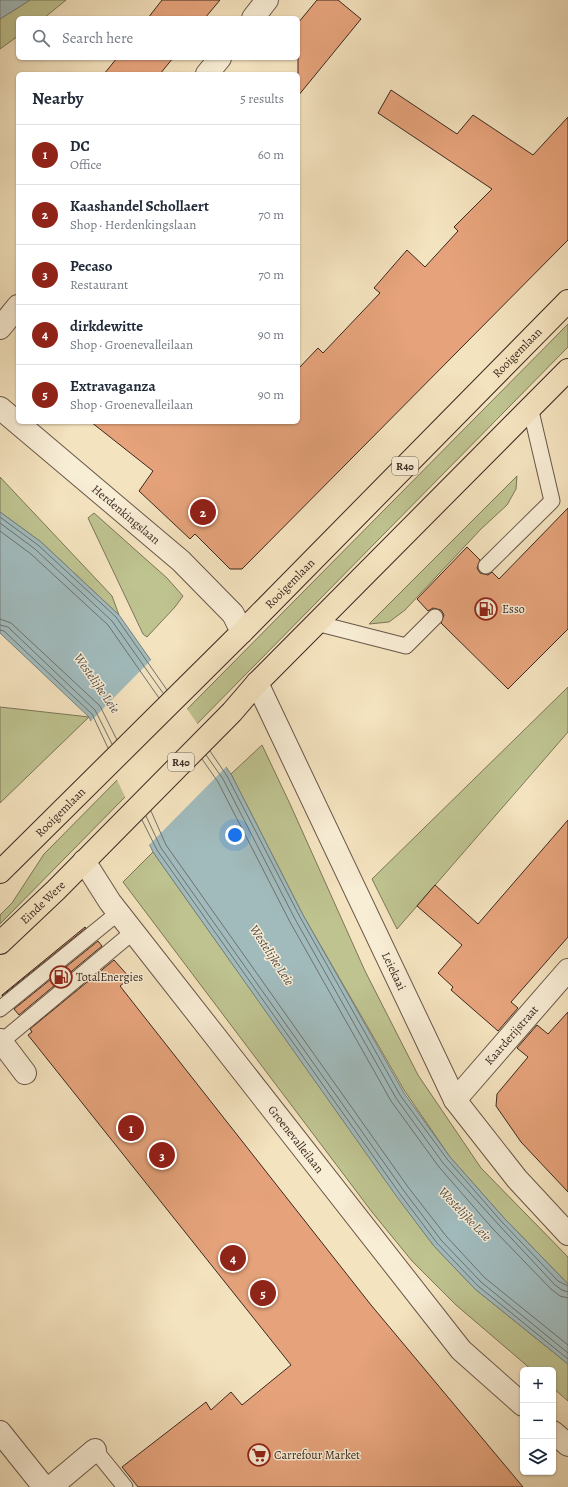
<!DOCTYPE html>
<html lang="en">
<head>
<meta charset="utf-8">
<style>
	:root { --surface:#fff; --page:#f2f2f3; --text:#1f2937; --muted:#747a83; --line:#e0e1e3; --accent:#8f2418 }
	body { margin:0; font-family:Alegreya,serif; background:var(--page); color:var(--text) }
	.controls { position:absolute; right:12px; bottom:12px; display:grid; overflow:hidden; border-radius:6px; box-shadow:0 1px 3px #0004 }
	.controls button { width:36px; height:36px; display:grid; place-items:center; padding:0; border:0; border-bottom:1px solid var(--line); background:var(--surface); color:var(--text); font:20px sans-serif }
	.you { position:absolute; left:235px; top:835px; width:14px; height:14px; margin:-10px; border:3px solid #fff; border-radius:50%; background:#1a73e8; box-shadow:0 0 0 6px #1a73e833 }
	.badge { display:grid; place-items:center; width:26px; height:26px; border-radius:50%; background:var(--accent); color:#fff; font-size:13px; font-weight:700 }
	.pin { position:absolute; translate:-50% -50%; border:2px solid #fff; box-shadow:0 1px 4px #0006 }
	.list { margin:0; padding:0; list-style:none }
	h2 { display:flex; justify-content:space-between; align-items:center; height:52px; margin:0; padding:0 16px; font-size:17px }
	h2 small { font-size:13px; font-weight:400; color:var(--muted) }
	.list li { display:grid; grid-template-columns:26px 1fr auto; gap:12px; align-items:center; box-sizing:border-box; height:60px; padding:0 16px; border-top:1px solid var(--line) }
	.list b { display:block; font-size:15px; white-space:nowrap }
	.list p { margin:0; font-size:13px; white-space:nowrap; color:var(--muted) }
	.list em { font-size:13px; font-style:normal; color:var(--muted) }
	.icon { flex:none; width:22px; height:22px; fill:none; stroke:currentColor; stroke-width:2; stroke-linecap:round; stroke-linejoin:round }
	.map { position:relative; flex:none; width:568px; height:1487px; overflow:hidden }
	.search { position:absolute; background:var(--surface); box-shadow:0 1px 3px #0004; left:16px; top:16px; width:284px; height:44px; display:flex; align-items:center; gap:10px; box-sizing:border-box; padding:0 14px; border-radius:6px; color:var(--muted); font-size:15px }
	.panel { position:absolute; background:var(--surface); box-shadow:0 1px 3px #0004; left:16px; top:72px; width:284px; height:352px; border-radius:6px }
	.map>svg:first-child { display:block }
</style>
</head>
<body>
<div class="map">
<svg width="568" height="1487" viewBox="0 0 568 1487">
	<rect width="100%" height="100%" fill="#f4e3bf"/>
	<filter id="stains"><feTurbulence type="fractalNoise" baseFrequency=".005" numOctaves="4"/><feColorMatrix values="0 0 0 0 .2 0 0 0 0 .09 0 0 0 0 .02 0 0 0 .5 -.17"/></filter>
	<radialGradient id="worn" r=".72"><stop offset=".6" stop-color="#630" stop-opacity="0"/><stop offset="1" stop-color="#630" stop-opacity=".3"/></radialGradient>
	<!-- green -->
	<g fill="#bec390" stroke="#7c7658">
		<polygon points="30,0 66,0 44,18 18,18 18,36 0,49 0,19"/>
		<polygon points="568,324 568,347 0,924 0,915 12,903 44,854"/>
		<polygon points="517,476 516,489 507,505 481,529 405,610 389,622 369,624"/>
		<polygon points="0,477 112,596 119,615 41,542 0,512"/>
		<polygon points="94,513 167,578 183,596 175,607 147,637 143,634 88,518"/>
		<polygon points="568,687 568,732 397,929 372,879"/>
		<polygon points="0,707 89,717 0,803"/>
		<polygon points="262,745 290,804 365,971 418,1075 481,1168 568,1257 568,1284 504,1218 450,1157 404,1090 303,915 231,774"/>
		<polygon points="153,852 399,1199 434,1246 475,1289 568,1364 568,1401 553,1388 553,1370 532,1370 456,1305 412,1261 372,1212 123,882"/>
	</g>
	<!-- water -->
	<g fill="#a1bbbd" stroke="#78807e">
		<polygon points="0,0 30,0 0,19"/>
		<polygon points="0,512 41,542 119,615 231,774 303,915 404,1093 450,1157 504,1218 568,1284 568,1364 475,1289 434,1246 397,1197 153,852 89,717 0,633"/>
	</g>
	<!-- pier -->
	<polygon fill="#f4e3bf" points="152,659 227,766 148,846 90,722"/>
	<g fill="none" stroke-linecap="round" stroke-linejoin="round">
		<!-- shore -->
		<g stroke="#6e726e" stroke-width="1">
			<polyline points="0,517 38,545 116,617 167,690"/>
			<polyline points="0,523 35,549 112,621 163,693"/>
			<polyline points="0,531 31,554 108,625 159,698"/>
			<polyline points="0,619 11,623 100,706 117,740"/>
			<polyline points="0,625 8,627 95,710 112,744"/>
			<polyline points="0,630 4,631 92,714 108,748"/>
			<polyline points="210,751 227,776 300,917 400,1095 447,1159 501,1221 558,1281 568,1286"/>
			<polyline points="206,755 223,779 295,919 396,1098 443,1163 498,1224 555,1285 562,1290 568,1292"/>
			<polyline points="202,759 218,782 290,922 391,1101 439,1167 493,1229 551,1289 560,1296 568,1298"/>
			<polyline points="151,811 166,845 408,1187 446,1236 485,1278 568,1345"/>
			<polyline points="146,816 161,848 404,1191 441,1240 481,1282 568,1353"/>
			<polyline points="142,820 157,850 400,1194 437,1243 478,1286 568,1359"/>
		</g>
	</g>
	<!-- building -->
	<g fill="#e6a37b" stroke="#3b2820">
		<polygon points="162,0 220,0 205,18 148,18"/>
		<polygon points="317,0 338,0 361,19 298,96 298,23"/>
		<polygon points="117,58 173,58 160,74 104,74"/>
		<polygon points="391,90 457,134 473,115 533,155 568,117 568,240 242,569 230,569 195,534 190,539 139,491 153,471 91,422 298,422 298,369 318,348 323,353 380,293 374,288 407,250 425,267 458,231 454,227 492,189 378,113"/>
		<polygon points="568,508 568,629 508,689 441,623 444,615 441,610 433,608 428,611 417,599 467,547 480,560 477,568 480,573 488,575 492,572 499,579"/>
		<polygon points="568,820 568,937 511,1002 518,1008 498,1031 451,990 453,987 438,973 462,945 417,906 435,885 478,924"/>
		<polygon points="85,927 86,928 2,996 2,995"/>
		<polygon points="98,941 102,946 19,1015 14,1009"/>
		<polygon points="114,960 130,978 120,986 371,1305 523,1487 138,1487 122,1467 206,1402 211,1410 231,1392 242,1405 291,1365 28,1035 32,1032 30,1029"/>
		<polygon points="568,1012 568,1192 521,1142 496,1106 497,1094 528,1057 517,1048 537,1025 548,1034"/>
	</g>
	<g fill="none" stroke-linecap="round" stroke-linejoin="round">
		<!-- service casing -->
		<g stroke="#695748" stroke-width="17">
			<g id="service">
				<polyline points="486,566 552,501 530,407"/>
				<polyline points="316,623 406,646 435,617"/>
				<polyline points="0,1009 118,913"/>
				<polyline points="1,1042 133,932"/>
				<polyline points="95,1450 125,1487"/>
			</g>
		</g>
		<!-- minor casing -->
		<g stroke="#695748" stroke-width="24">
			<g id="minor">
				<polyline points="253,18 267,0"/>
				<polyline points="207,74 220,58"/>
				<polyline points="0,328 18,306"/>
				<path id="s1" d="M0 408 181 561 233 614 242 632"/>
				<path id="s2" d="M257 683 455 1100 517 1179 568 1234"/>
				<path id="s3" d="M84 861 110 902 461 1350 523 1405"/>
				<polyline points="0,1040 25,1073"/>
				<path id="s4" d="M455 1100 568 970"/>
				<polyline points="0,1432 44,1487"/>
				<polyline points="553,1432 568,1445"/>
				<polyline points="51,1487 95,1450"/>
			</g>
		</g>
		<!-- primary casing -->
		<g stroke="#3b2820" stroke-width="24">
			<g id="primary">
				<path id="s5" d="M0 872 242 632 568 301"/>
				<path id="s6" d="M0 943 56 890 232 712 257 683 568 370"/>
			</g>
		</g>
		<!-- service -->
		<use href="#service" stroke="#f8edd5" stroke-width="15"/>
		<!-- minor -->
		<use href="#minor" stroke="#f8edd5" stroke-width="22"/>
		<!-- primary -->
		<use href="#primary" stroke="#f4e3bf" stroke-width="22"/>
	</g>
	<!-- icons -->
	<defs>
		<g id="fuel-ring" transform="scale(1.15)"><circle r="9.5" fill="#f8edd5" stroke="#8f2418" stroke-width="1.5"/><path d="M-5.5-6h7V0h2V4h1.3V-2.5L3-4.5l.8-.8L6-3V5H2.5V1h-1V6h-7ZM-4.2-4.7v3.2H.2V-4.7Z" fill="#8f2418"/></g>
		<g id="supermarket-ring" transform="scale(1.15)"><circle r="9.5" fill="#f8edd5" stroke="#8f2418" stroke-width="1.5"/><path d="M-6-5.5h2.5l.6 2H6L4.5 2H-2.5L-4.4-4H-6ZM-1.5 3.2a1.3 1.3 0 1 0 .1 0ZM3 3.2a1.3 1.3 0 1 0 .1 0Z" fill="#8f2418"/></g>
	</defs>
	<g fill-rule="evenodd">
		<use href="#fuel-ring" x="486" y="609"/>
		<use href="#fuel-ring" x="61" y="977"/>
		<use href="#supermarket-ring" x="259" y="1455"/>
	</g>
	<g text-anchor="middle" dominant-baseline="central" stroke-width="3" stroke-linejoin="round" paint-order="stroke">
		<!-- shield labels -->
		<g fill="#f8edd5" stroke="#746356" stroke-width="1">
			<rect x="392" y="457" width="26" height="18" rx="3"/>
			<rect x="168" y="753" width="26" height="18" rx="3"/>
		</g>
		<g font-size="11" font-weight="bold" fill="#3b2820">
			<text x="405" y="466">R40</text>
			<text x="181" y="762">R40</text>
		</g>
		<!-- street labels -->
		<g font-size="12" fill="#3b2820" stroke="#f8edd5">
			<text stroke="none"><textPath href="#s5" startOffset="733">Rooigemlaan</textPath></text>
			<text stroke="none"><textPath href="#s1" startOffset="165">Herdenkingslaan</textPath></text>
			<text stroke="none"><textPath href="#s5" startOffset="409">Rooigemlaan</textPath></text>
			<text stroke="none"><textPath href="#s5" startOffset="85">Rooigemlaan</textPath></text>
			<text stroke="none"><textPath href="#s6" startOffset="59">Einde Were</textPath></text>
			<text stroke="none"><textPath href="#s2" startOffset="319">Leiekaai</textPath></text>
			<text stroke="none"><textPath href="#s4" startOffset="86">Kaarderijstraat</textPath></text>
			<text stroke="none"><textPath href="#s3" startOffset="350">Groenevalleilaan</textPath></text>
		</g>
		<!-- poi labels -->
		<g font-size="12" fill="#3b2820" stroke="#f8edd5" text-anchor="start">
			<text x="502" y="609">Esso</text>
			<text x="76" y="977">TotalEnergies</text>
			<text x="274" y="1455">Carrefour Market</text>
		</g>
		<!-- water labels -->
		<g font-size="13" font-style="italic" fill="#544d47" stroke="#f8edd5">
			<text transform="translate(97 683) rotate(55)">Westelijke Leie</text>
			<text transform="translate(272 955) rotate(57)">Westelijke Leie</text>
			<text transform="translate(465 1214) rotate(46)">Westelijke Leie</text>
		</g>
	</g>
	<rect width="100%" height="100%" filter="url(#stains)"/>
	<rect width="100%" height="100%" fill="url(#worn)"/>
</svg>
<div class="controls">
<button>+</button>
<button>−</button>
<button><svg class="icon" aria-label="layers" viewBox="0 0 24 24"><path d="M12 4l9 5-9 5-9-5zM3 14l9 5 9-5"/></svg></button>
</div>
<div class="you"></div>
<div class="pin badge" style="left:131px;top:1128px">1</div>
<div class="pin badge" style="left:203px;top:512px">2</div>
<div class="pin badge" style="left:162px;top:1155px">3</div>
<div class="pin badge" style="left:233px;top:1258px">4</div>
<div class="pin badge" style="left:263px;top:1293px">5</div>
<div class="search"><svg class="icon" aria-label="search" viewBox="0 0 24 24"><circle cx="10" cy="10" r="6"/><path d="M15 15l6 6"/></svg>Search here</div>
<section class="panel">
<h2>Nearby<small>5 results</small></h2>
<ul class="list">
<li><span class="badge">1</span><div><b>DC</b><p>Office</p></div><em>60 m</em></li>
<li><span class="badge">2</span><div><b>Kaashandel Schollaert</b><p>Shop · Herdenkingslaan</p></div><em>70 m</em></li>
<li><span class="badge">3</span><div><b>Pecaso</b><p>Restaurant</p></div><em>70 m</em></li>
<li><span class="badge">4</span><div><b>dirkdewitte</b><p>Shop · Groenevalleilaan</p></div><em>90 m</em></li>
<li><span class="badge">5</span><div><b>Extravaganza</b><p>Shop · Groenevalleilaan</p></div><em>90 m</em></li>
</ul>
</section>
</div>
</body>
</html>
